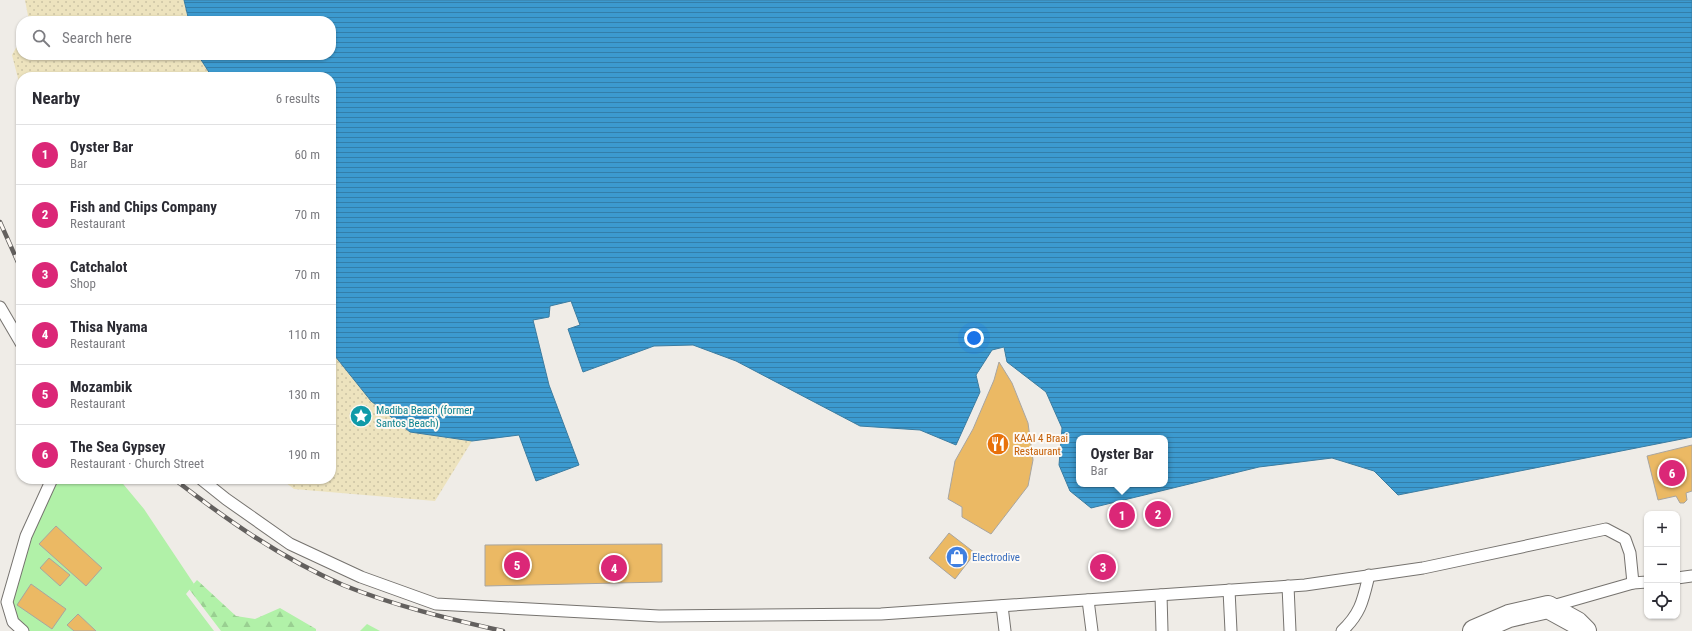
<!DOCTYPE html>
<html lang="en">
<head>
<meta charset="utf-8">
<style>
	:root { --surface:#fff; --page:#f7f7f7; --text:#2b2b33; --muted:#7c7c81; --line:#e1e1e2; --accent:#db2777 }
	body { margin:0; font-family:"Roboto Condensed",sans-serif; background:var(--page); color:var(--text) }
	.controls { position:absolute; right:12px; bottom:12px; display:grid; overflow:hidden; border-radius:8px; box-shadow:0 1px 3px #0004 }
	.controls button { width:36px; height:36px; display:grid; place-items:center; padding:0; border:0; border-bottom:1px solid var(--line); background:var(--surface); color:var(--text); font:20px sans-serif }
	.you { position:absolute; left:974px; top:338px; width:14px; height:14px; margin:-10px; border:3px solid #fff; border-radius:50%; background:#1a73e8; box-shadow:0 0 0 6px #1a73e833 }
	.badge { display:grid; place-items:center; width:26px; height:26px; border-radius:50%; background:var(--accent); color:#fff; font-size:13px; font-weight:700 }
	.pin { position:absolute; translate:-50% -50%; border:2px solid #fff; box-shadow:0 1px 4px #0006 }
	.popup { position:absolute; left:1076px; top:435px; width:92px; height:52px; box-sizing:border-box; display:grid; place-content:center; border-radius:8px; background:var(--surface); filter:drop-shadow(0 1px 3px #0005); font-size:13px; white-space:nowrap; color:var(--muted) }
	.popup b { font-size:15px; color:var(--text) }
	.popup::after { content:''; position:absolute; left:50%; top:100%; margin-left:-8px; border:8px solid transparent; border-top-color:var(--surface) }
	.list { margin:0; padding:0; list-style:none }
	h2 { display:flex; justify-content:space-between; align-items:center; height:52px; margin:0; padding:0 16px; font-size:17px }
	h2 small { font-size:13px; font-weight:400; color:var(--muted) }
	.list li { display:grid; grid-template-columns:26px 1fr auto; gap:12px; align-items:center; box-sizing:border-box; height:60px; padding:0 16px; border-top:1px solid var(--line) }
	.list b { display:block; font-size:15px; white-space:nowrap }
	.list p { margin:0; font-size:13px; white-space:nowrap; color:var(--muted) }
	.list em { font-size:13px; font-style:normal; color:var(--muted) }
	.icon { flex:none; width:22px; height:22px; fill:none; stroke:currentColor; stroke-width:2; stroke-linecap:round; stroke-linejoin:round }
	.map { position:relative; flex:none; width:1692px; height:631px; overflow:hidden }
	.search { position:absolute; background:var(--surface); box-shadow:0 1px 3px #0004; left:16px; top:16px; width:320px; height:44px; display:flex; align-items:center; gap:10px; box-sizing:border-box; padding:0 14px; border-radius:16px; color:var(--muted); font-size:15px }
	.panel { position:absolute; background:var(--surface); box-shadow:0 1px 3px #0004; left:16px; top:72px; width:320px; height:412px; border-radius:16px }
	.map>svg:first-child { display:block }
</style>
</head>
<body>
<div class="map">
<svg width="1692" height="631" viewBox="0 0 1692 631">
	<defs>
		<pattern id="forest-firs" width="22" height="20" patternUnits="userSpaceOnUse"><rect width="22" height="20" fill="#b1f1a8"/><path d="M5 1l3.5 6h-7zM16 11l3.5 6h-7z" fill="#99cf91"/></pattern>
		<pattern id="sand-dots" width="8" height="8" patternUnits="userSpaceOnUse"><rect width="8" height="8" fill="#ede3be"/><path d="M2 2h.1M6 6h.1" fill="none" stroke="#ccc3a4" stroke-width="1.8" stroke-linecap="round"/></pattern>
		<pattern id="water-rules" width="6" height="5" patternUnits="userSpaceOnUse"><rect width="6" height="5" fill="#3c9acf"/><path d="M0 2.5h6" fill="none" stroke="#337ea9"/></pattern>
	</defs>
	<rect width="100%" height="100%" fill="#efece7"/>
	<!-- green -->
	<g fill="#b1f1a8">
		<polygon points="52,479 119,479 144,509 194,584 186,594 214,631 23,631 7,602"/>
		<polygon points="367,624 380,631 360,631"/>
	</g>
	<!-- forest -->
	<polygon fill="url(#forest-firs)" points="197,580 236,616 255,619 280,608 316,629 316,631 221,631 189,589"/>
	<!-- sand -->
	<g fill="url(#sand-dots)">
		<polygon points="25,0 184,0 189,21 29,21"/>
		<polygon points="21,39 21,55 198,55 212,77 21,77 21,90 12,55"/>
		<polygon points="331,351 347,370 410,432 472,441 435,501 294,489 281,479 331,479"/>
	</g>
	<!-- water -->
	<path fill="url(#water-rules)" stroke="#3b7ca1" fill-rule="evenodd" d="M184 0H1692V437L1398 495 1374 471 1332 458 1259 467 1091 508 1070 491 1059 465 1062 428 1046 392 1007 362 1004 347 992 350 976 375 980 392 956 445 920 430 860 426 736 361 693 345 654 346 583 372 568 329 580 325 571 301 550 306 549 317 533 320 549 385 579 465 536 481 519 435 472 441 410 432 371 401 331 351V77H212L198 55H331V21H189ZM1079 438H1165V484H1079Z"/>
	<!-- building -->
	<g fill="#ebb964" stroke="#a8a5a0">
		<polygon points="999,362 1012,383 1028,423 1033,460 1028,486 991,534 962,517 962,507 948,499 955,461 973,429 994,380"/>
		<polygon points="1692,445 1692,491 1686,493 1687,500 1684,503 1680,503 1676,496 1658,500 1647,456"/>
		<polygon points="56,526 102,568 86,586 39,544"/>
		<polygon points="949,533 975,553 955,579 929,558"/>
		<polygon points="662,544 662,582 485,586 485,545"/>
		<polygon points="49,558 70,575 60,586 40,568"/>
		<polygon points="31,584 66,609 52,629 17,605"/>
		<polygon points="78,614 96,631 74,631 67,625"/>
	</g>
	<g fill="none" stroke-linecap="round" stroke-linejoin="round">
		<!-- lane casing -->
		<g stroke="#76736f" stroke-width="13">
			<g id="lane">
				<polyline points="0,307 21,343"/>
				<polyline points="201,479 226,499 290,544 361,577 436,604 659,616 881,614 1305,585 1423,568 1606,529 1625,539 1630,553 1633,583"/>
				<polyline points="1677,578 1692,576"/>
				<polyline points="1288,586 1290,631"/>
				<polyline points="1229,590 1231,631"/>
				<polyline points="1161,595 1162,631"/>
				<polyline points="1088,600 1092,631"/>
				<polyline points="1002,606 1005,631"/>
				<polyline points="1549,607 1633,583 1647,582"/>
				<polyline points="23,631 13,622 7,602 26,536 52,479"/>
				<path d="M1342 631C1361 613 1363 600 1369 575"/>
			</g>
		</g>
		<!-- street casing -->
		<g stroke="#76736f" stroke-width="24">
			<polyline id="street" points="1474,631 1509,616 1548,607 1577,623 1585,631"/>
		</g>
		<!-- lane -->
		<use href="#lane" stroke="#fff" stroke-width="11"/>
		<!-- street -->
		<use href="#street" stroke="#fff" stroke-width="22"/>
		<!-- rail casing -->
		<g stroke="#63605e" stroke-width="4.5">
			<g id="rail">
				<polyline points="0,222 21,269"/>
				<path d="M174 479C227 520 281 558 343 585 395 606 449 619 503 631"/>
			</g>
		</g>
		<!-- rail -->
		<use href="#rail" stroke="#fdf9f4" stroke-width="3" stroke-dasharray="9" stroke-linecap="butt"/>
	</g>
	<!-- icons -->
	<defs>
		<g id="sight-disc" transform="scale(1.15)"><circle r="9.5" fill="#0f9aa8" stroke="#fdf9f4"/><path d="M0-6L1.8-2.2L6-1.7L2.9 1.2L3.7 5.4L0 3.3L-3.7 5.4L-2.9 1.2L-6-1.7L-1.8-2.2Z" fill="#fff"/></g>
		<g id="restaurant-disc" transform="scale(1.15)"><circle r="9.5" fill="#e8710a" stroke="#fdf9f4"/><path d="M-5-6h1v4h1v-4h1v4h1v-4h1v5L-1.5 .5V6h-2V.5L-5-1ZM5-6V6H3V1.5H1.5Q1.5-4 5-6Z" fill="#fff"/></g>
		<g id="shop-disc" transform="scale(1.15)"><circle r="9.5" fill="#3f7fe0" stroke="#fdf9f4"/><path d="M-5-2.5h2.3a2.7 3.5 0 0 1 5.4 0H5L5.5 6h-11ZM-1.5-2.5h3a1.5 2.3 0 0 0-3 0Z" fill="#fff"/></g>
	</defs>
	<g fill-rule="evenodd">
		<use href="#sight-disc" x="361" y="416"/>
		<use href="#restaurant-disc" x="998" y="444"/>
		<use href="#shop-disc" x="957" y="557"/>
	</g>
	<g text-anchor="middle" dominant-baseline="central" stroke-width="4" stroke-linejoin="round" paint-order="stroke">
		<!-- culture labels -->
		<g font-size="11" fill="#0d838f" stroke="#fdf9f4" text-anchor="start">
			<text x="376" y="410">Madiba Beach (former<tspan x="376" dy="13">Santos Beach)</tspan></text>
		</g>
		<!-- food labels -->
		<g font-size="11" fill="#c56008" stroke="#fdf9f4" text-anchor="start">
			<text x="1014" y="438">KAAI 4 Braai<tspan x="1014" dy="13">Restaurant</tspan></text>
		</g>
		<!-- shop labels -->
		<g font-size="11" fill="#366cbe" stroke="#fdf9f4" text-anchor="start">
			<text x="972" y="557">Electrodive</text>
		</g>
	</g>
</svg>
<div class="controls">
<button>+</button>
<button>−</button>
<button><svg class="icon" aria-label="locate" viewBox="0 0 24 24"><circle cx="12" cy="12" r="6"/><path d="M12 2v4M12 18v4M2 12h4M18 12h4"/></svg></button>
</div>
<div class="you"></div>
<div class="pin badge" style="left:1122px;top:515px">1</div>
<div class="popup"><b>Oyster Bar</b>Bar</div>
<div class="pin badge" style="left:1158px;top:514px">2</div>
<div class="pin badge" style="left:1103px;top:567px">3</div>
<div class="pin badge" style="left:614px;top:568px">4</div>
<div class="pin badge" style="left:517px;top:565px">5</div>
<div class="pin badge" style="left:1672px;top:473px">6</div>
<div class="search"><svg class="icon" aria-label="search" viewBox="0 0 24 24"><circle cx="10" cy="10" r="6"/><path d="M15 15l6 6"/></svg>Search here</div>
<section class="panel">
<h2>Nearby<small>6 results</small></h2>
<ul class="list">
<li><span class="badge">1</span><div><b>Oyster Bar</b><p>Bar</p></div><em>60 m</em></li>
<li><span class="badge">2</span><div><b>Fish and Chips Company</b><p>Restaurant</p></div><em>70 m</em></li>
<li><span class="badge">3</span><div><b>Catchalot</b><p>Shop</p></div><em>70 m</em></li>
<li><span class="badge">4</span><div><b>Thisa Nyama</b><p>Restaurant</p></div><em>110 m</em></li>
<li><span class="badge">5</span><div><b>Mozambik</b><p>Restaurant</p></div><em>130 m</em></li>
<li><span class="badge">6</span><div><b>The Sea Gypsey</b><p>Restaurant · Church Street</p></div><em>190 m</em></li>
</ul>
</section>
</div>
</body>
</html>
